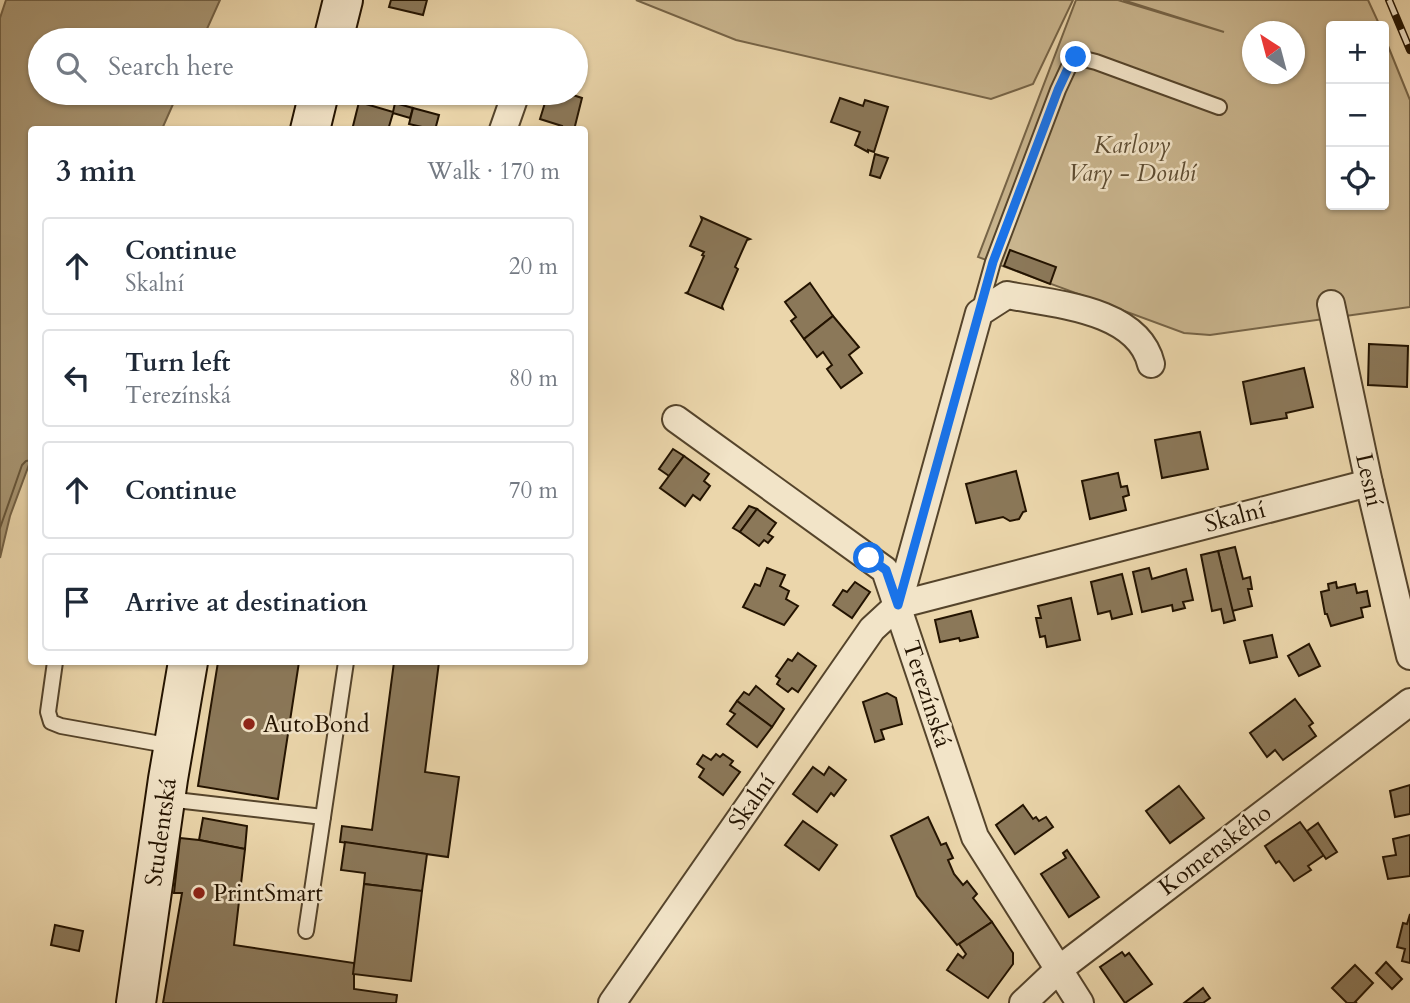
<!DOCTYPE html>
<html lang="en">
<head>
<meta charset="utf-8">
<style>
	:root { --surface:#fff; --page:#f6f6f7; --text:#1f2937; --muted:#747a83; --line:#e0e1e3 }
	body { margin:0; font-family:Cardo,serif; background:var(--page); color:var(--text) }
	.controls { position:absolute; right:21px; top:21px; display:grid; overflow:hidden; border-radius:7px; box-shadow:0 2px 5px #0004 }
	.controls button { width:63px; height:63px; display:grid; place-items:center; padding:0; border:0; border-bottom:2px solid var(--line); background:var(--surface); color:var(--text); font:35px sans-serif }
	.compass { position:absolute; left:1242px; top:21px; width:63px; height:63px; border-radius:50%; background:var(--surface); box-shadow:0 2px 5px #0004; rotate:324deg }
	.stop { position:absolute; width:21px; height:21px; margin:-16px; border:5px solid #1a73e8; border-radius:50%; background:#fff }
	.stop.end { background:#1a73e8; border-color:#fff; box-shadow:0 2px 7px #0008 }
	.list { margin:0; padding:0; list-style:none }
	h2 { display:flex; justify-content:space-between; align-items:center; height:91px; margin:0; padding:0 28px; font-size:30px }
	h2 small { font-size:23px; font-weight:400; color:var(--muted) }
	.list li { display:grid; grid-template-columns:46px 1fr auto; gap:21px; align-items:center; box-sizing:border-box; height:98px; margin:0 14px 14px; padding:0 14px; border:2px solid var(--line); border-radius:7px }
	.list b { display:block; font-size:26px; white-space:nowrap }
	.list p { margin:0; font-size:23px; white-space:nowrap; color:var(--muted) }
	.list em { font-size:23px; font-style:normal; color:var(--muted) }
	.icon { flex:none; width:38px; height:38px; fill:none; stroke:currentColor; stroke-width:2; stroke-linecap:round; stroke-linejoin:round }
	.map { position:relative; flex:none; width:1410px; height:1003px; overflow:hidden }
	.search { position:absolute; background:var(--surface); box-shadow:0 2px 5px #0004; left:28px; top:28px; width:560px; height:77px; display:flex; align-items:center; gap:18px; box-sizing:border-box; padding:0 24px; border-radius:38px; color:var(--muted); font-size:26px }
	.panel { position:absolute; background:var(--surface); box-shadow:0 2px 5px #0004; left:28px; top:126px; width:560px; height:539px; border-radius:7px }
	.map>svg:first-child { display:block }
</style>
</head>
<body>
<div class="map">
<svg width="1410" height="1003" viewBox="0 0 1410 1003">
	<rect width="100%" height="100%" fill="#ebd6ab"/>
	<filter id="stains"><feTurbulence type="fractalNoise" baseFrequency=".00286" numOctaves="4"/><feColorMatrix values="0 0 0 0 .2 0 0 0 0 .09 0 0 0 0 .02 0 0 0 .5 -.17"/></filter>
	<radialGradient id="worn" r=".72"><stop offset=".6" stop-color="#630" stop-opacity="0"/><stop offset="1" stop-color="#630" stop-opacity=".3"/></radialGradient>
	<!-- green -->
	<g fill="#c9b58e" stroke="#766447" stroke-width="2" fill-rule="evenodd">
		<polygon points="636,0 1073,0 1033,84 991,99 736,40"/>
		<path d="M1076 0H1118L1224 32 1123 0H1368L1380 26H1331V205H1384V36L1410 100V307L1210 335 1184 333 978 257ZM1252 32H1294V74H1252Z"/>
	</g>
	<!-- water -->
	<polygon fill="#a79471" stroke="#726044" stroke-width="2" points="6,0 220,0 202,40 40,40 40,93 178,93 162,129 32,130 31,459 10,516 0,558 0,18"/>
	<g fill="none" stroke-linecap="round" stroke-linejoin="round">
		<!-- shore -->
		<polyline stroke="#655438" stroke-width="2" points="0,528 22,465 26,461 32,460"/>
	</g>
	<!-- building -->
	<g fill="#8b7859" stroke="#231300" stroke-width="2">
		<polygon points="391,0 427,0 423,15 389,7"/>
		<polygon points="548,93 567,93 582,98 574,130 561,130 562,126 540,119"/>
		<polygon points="840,98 863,106 865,100 888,107 874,152 868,150 868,152 855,145 860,132 831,122"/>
		<polygon points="359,102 393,112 395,103 413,108 410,118 393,113 388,130 352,130"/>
		<polygon points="413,108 439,115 435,130 409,124"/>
		<polygon points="875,154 888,158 880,178 870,175"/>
		<polygon points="701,217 750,239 747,240 735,267 738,269 722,306 723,309 686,293 688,292 704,256 702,255 704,252 690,246 702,220"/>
		<polygon points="1010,250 1056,267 1050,284 1004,266"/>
		<polygon points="810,283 833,316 804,339 791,321 796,317 785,302"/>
		<polygon points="833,316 859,347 849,355 862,373 841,388 827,369 832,365 823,352 817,357 804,339"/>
		<polygon points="1369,344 1408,346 1407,387 1368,385"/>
		<polygon points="1304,368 1313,407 1286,413 1287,418 1251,424 1243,382"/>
		<polygon points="1200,432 1208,469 1162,478 1155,440"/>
		<polygon points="673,449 684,456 669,476 659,469"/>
		<polygon points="684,456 709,474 704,481 710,486 700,500 693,495 685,506 660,488"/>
		<polygon points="1016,471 1026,511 1023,512 1019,519 1010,521 1003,517 976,523 966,484"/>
		<polygon points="1118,473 1121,487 1127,486 1129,495 1123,497 1126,510 1090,519 1082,481"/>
		<polygon points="749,506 757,509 740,532 733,528"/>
		<polygon points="757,509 776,523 768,534 773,537 768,543 764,540 759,546 740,532"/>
		<polygon points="1235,547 1243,579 1250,577 1252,589 1248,589 1252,606 1232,611 1218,551"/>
		<polygon points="1218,551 1235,620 1224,623 1221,609 1212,611 1201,555"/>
		<polygon points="767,568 785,575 780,586 789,591 786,599 798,606 784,625 743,607 755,584 760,586"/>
		<polygon points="1149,568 1152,579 1186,569 1193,600 1183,602 1185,608 1173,611 1172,605 1142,612 1133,572"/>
		<polygon points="1122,574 1132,614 1112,619 1110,611 1098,614 1091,582"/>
		<polygon points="855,582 870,592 852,618 833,605 843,590 847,592"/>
		<polygon points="1336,582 1337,588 1355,584 1357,593 1367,591 1370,606 1361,608 1363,617 1331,626 1327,614 1325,614 1321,592 1329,590 1328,584"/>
		<polygon points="1071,598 1080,640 1047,647 1045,636 1040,637 1036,618 1041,618 1038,606"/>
		<polygon points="971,611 978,637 960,641 959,638 940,642 935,620"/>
		<polygon points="1272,635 1277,657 1250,663 1244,641"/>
		<polygon points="1309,644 1320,666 1299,676 1288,656"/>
		<polygon points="798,653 816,666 798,692 792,688 788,692 777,684 780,679 776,676 788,659 792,661"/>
		<polygon points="218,662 299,662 278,799 198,786"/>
		<polygon points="394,662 439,662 425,772 459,777 448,857 340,842 342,826 372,830"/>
		<polygon points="756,686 784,709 772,727 737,701 744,692 749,695"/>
		<polygon points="887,693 896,698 902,724 881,730 884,739 875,742 863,702"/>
		<polygon points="1295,699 1313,723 1309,726 1316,736 1283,760 1275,750 1267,757 1250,733"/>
		<polygon points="737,701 772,727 757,747 727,724 735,714 730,711"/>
		<polygon points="716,754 720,757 723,754 733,761 730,765 740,772 723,795 699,777 704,769 697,764 703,755 711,760"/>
		<polygon points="813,767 824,775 829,767 846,780 834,796 831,793 817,812 793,794"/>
		<polygon points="1410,785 1410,814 1395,817 1390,791"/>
		<polygon points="1179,786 1204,818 1170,843 1146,811"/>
		<polygon points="1023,805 1033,819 1036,817 1039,821 1046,817 1053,827 1015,854 996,825"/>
		<polygon points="928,817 941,845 946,843 953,858 948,860 954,874 963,885 967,881 977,894 973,898 992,922 957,945 917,896 891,836"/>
		<polygon points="203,818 247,826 245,849 199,840"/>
		<polygon points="803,821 837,845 819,870 785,845"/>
		<polygon points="1300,822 1324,855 1308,866 1311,870 1294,881 1279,861 1276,863 1265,846"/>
		<polygon points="1318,823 1337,852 1326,859 1307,831"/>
		<polygon points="1410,835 1410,876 1388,879 1383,857 1396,855 1393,839"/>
		<polygon points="180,838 199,840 245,849 234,945 354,963 354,989 397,995 396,1003 163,1003 182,893 174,893"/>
		<polygon points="345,842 427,854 422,891 364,884 365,873 341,870"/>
		<polygon points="1067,850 1099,897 1069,917 1041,874 1066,858 1063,853"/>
		<polygon points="364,884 422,891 411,981 353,974"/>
		<polygon points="1410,914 1410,963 1402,961 1405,949 1397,947 1403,923 1407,924"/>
		<polygon points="992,922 1013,953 1013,964 988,998 947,970 958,954 963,958 966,954 959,944"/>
		<polygon points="55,925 83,931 79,951 51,945"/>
		<polygon points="1122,952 1125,956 1129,953 1152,984 1125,1003 1100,967"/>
		<polygon points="1386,962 1402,979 1392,989 1376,973"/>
		<polygon points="1355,965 1373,983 1355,1002 1357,1003 1347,1003 1332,988"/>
		<polygon points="1203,988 1210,998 1203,1003 1184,1003"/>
	</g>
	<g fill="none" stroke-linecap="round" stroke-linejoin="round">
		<!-- lane casing -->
		<g stroke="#55442b" stroke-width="18">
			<g id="lane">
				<polyline points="979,312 993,262 1058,90 1071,62 1076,57 1096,62 1219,107"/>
				<polyline points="55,662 48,712 51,722 61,726 172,746"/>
				<polyline points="167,799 323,817 346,662"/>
				<polyline points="306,931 323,817"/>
			</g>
		</g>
		<!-- street casing -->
		<g stroke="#55442b" stroke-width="30">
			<g id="street">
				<polyline points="503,130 516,93"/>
				<polyline points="1331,304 1369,483 1410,656"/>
				<polyline points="676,419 885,570 975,837 1080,1003"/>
				<path d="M898 605 979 313 1007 295C1054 304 1138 309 1151 364"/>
				<polyline points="612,1003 872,629 898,605 1369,483"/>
				<polyline points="1023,1003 1058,970 1410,702"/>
			</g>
		</g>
		<!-- secondary casing -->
		<g stroke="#231300" stroke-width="42">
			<g id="secondary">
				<polyline points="333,40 343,0"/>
				<polyline points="310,130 319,93"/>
				<polyline points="136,1003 168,779 188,662"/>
			</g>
		</g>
		<!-- lane -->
		<use href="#lane" stroke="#f2e4c8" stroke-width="14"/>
		<!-- street -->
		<use href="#street" stroke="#f2e4c8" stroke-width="26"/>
		<!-- secondary -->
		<use href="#secondary" stroke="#f2e4c8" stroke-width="38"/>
		<!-- rail casing -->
		<g stroke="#231300" stroke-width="8">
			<polyline id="rail" points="1389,0 1410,50"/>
		</g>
		<!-- rail -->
		<use href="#rail" stroke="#f2e4c8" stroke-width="5" stroke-dasharray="16" stroke-linecap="butt"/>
	</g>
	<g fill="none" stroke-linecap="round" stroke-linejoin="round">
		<!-- route -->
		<polyline stroke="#1a73e8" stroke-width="9" points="869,558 886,570 898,605 993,262 1058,90 1071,62 1076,57"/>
	</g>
	<!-- markers -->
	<g fill="#8f2418" stroke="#f2e4c8" stroke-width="2.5">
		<circle cx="249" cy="724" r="7"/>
		<circle cx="199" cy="893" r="7"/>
	</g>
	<g text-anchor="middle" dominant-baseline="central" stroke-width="5" stroke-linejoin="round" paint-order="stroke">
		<!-- park labels -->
		<g font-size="24" font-style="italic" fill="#5d4c32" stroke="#f2e4c8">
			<text x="1132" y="145">Karlovy<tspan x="1132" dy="28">Vary - Doubí</tspan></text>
		</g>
		<!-- street labels -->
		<g font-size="24" fill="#231300" stroke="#f2e4c8">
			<text transform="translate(1369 480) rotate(77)">Lesní</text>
			<text transform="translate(1235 517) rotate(-15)">Skalní</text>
			<text transform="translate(927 694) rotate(72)">Terezínská</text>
			<text transform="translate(752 802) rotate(-55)">Skalní</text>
			<text transform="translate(161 832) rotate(-82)">Studentská</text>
			<text transform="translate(1215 850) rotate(-37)">Komenského</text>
		</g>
		<!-- poi labels -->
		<g font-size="24" fill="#231300" stroke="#f2e4c8" text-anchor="start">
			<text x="263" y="724">AutoBond</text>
			<text x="213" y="893">PrintSmart</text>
		</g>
	</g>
	<rect width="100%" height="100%" filter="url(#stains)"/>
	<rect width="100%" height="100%" fill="url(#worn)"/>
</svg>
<div class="controls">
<button>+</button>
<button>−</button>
<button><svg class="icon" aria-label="locate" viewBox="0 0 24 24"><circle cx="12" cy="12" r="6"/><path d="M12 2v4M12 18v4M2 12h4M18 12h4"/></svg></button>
</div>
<svg class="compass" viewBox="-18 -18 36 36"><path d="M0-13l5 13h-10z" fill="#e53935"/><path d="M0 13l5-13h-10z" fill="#747a83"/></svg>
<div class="stop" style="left:869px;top:558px"></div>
<div class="stop end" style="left:1076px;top:57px"></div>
<div class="search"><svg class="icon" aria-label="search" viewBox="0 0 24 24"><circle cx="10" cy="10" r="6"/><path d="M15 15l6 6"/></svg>Search here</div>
<section class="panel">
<h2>3 min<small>Walk · 170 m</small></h2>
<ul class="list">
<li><svg class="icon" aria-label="ahead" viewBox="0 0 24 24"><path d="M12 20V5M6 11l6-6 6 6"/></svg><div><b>Continue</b><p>Skalní</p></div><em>20 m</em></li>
<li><svg class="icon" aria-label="left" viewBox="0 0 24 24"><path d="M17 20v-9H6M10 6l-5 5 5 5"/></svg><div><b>Turn left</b><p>Terezínská</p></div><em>80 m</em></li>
<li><svg class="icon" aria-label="ahead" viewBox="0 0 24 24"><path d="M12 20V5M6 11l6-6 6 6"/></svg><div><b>Continue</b></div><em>70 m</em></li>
<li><svg class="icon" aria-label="arrive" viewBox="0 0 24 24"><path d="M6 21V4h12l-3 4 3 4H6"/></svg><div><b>Arrive at destination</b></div></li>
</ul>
</section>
</div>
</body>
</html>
